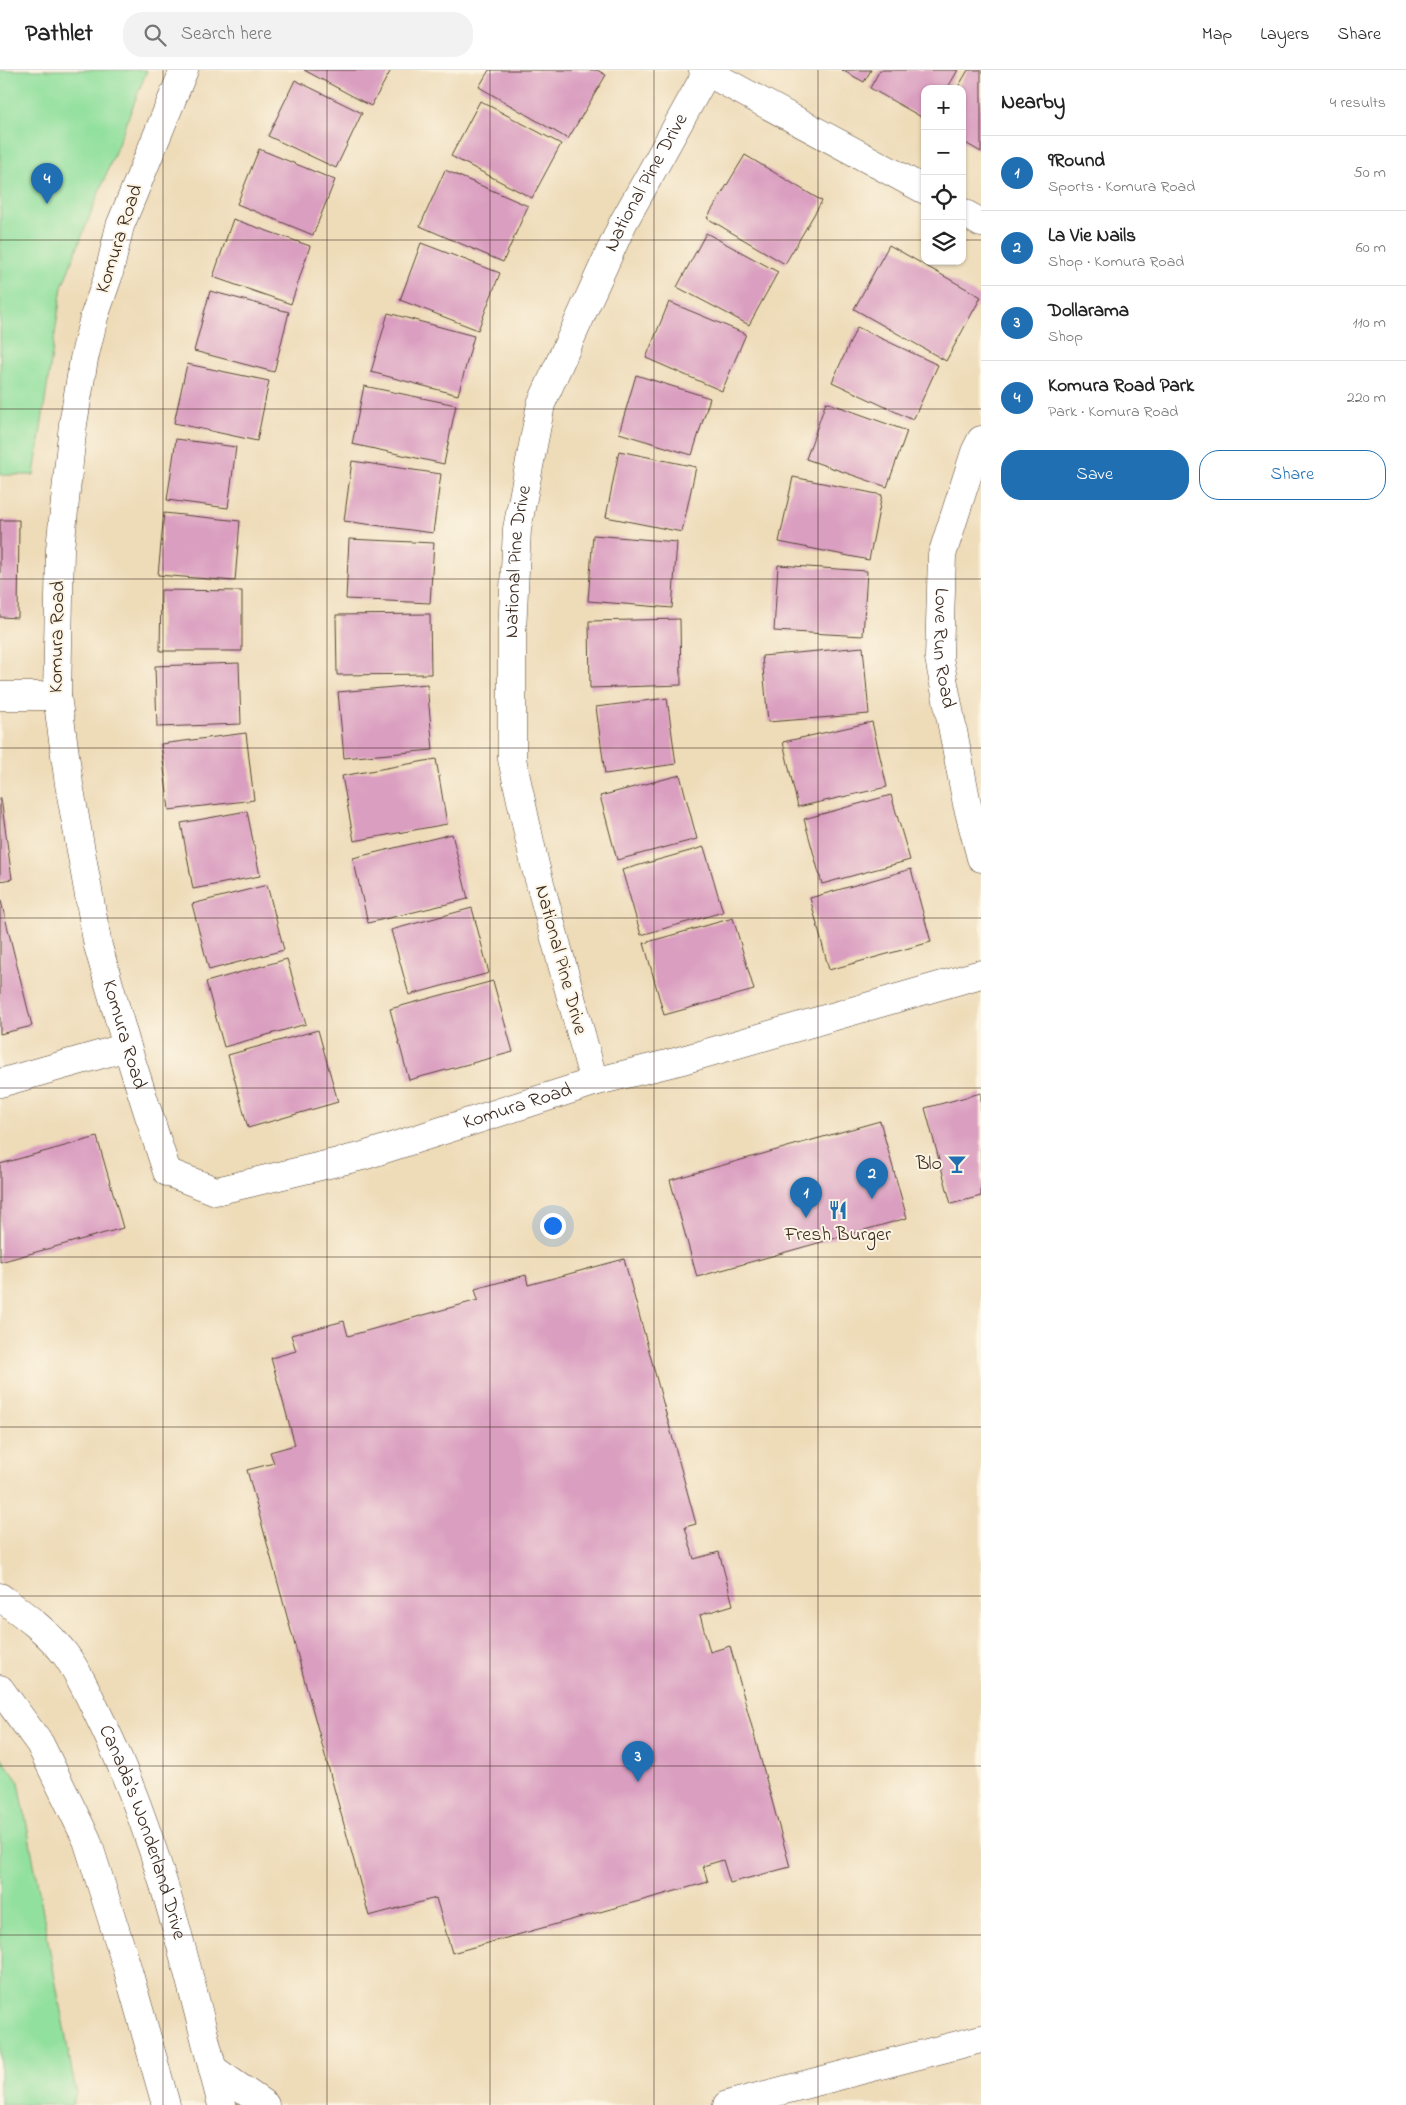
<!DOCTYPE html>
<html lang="en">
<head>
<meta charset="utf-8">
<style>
	:root { --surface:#fff; --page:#f2f2f2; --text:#222; --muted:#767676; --line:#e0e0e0; --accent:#1f6fb2 }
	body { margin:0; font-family:"Indie Flower",sans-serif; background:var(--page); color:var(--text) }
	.controls { position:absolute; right:15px; top:15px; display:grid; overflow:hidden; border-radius:10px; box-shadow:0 1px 4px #0004 }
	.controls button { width:45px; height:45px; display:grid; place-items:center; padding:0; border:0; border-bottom:1px solid var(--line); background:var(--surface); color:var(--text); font:25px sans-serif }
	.you { position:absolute; left:552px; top:1155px; width:18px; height:18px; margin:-12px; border:4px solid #fff; border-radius:50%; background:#1a73e8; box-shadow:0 0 0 8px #1a73e833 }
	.badge { display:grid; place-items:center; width:32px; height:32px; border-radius:50%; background:var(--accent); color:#fff; font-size:16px; font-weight:700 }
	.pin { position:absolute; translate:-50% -41px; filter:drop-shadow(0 1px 2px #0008) }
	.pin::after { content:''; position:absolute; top:26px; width:18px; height:15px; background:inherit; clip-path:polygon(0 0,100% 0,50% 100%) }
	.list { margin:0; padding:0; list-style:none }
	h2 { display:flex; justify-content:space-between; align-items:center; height:65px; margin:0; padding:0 20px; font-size:21px }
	h2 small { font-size:16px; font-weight:400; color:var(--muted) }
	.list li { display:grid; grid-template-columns:32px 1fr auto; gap:15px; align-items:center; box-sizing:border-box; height:75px; padding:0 20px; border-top:1px solid var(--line) }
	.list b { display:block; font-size:19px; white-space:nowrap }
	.list p { margin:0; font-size:16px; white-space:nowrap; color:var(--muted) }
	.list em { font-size:16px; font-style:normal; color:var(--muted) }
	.actions { display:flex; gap:10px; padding:15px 20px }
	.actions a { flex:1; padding:11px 0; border:1px solid var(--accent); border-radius:20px; text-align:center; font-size:18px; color:var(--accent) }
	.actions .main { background:var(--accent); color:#fff }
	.icon { flex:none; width:28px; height:28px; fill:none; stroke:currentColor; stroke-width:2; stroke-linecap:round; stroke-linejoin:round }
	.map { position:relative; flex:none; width:981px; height:2035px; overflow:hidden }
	header { display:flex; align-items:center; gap:30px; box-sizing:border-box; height:70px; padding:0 25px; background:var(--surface); border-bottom:1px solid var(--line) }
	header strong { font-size:24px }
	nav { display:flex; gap:28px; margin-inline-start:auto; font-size:18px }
	.search { width:350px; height:45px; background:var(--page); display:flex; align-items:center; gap:12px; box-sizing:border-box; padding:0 18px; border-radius:20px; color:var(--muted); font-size:19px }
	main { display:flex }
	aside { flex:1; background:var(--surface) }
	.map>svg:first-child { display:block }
</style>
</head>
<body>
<header>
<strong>Pathlet</strong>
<div class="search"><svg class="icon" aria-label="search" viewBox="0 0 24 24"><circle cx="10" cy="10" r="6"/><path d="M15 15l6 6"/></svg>Search here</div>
<nav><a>Map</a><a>Layers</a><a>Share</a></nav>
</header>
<main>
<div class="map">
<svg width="981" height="2035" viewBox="0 0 981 2035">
	<rect width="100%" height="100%" fill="#fcf5e5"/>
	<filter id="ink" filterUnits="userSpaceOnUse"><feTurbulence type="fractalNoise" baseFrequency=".02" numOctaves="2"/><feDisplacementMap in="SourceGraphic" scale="10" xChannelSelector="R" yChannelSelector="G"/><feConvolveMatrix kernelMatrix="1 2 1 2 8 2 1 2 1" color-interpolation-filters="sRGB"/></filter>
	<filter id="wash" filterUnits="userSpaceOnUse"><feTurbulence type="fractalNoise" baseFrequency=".0096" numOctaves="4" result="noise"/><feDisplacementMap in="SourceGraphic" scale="20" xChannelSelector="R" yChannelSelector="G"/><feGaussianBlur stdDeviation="1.12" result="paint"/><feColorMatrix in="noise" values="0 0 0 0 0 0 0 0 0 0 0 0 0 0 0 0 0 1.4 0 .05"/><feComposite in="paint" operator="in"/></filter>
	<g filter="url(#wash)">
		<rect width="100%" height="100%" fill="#eedcb9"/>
		<!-- green -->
		<g fill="#92e09e" stroke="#66855e">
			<polygon points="0,0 147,0 62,217 34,405 0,405"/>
			<polygon points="0,1686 19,1712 76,2023 72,2035 0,2035"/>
		</g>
		<g id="blocks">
			<!-- building -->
			<g fill="#da9ec0">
				<polygon points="304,0 391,0 371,36"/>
				<polygon points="489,0 597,0 606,5 568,69 479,17"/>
				<polygon points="842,0 871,0 864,12"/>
				<polygon points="880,0 958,0 947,19 925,19 925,49 870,18"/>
				<polygon points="968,0 981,0 981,82 962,71 962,19 957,19"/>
				<polygon points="295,10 362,43 336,98 268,66"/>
				<polygon points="480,31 561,74 532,128 451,86"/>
				<polygon points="259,79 335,110 313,165 237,134"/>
				<polygon points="745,85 822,131 785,194 707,148"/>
				<polygon points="445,100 528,136 503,192 420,156"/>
				<polygon points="233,149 310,176 291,234 213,207"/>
				<polygon points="706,163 778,202 749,255 677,217"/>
				<polygon points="421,173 500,203 478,260 400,230"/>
				<polygon points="889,175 981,227 946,291 854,239"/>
				<polygon points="210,221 289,242 274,302 194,281"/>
				<polygon points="669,232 746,264 722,321 646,288"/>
				<polygon points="388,243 474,266 458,325 371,302"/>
				<polygon points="857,257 938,295 913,350 832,312"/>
				<polygon points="187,294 269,311 257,371 174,353"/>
				<polygon points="636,305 710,328 692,385 619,363"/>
				<polygon points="364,316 456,335 444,394 352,374"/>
				<polygon points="826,332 907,361 887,417 806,389"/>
				<polygon points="176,369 236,377 228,438 167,430"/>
				<polygon points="619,381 696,397 682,462 606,447"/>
				<polygon points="352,391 441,404 433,463 344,451"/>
				<polygon points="793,407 882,425 869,490 779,472"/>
				<polygon points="164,443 240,451 235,511 158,505"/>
				<polygon points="0,450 19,450 18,548 0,547"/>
				<polygon points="593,465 677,472 672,538 588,531"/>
				<polygon points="349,469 434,473 430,533 346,529"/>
				<polygon points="778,495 867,501 863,566 774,561"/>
				<polygon points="161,520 242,521 242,581 160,581"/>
				<polygon points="430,544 431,604 337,605 336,545"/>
				<polygon points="680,549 681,615 590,618 589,551"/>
				<polygon points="863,577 869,644 768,652 762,586"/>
				<polygon points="239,593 241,654 157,657 155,596"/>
				<polygon points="427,614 433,680 344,688 338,622"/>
				<polygon points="667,628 676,694 605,704 596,637"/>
				<polygon points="872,652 887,717 798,737 783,672"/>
				<polygon points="246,663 254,730 169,740 161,674"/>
				<polygon points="436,689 447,754 354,771 342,706"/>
				<polygon points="680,705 697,769 617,790 600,726"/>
				<polygon points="891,725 910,790 822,814 804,749"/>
				<polygon points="1,728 12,809 0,811 0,729"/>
				<polygon points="247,741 260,806 193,819 181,753"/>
				<polygon points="452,764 468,829 368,853 353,788"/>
				<polygon points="704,777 723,842 641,865 622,800"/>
				<polygon points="911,799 931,872 829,900 810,828"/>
				<polygon points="267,815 284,880 209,900 192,834"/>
				<polygon points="0,827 32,956 0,964"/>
				<polygon points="472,838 489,903 409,925 391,860"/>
				<polygon points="733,848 754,920 664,945 644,873"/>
				<polygon points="287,889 306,954 224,977 206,912"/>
				<polygon points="493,911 513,982 409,1010 390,939"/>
				<polygon points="318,960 338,1032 248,1058 228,985"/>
				<polygon points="981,1023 981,1126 951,1134 925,1038"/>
				<polygon points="880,1051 907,1148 697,1207 670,1110"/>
				<polygon points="97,1067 123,1158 0,1192 0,1094"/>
				<polygon points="624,1189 696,1454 685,1457 694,1489 719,1482 733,1535 700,1545 710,1582 730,1576 790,1797 730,1813 723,1790 703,1796 708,1812 452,1883 436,1828 369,1846 247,1400 274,1393 270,1382 295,1375 271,1288 296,1281 291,1265 344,1251 348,1266 478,1230 475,1219 526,1205 528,1215"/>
			</g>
		</g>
	</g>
	<g filter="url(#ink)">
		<use href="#blocks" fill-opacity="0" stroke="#564535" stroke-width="1"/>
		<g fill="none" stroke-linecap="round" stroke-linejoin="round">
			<!-- minor casing -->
			<g stroke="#564535" stroke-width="29">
				<g id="minor">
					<path id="s1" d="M184 0 120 156 108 207 94 247 84 289 73 354 60 479 57 626 69 714 98 876 127 977 167 1102 216 1121 363 1086 594 1012 679 991 981 904"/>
					<polyline points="703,0 925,120"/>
					<polyline points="962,142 981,153"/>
					<path id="s2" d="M981 370 975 382 942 485 939 588 967 734 981 788"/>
					<polyline points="0,626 57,626"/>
					<path id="s3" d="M594 1012 535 795 512 689V561L517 459 541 334 623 153 707 2"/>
					<polyline points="0,1013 127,977"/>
					<path id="s4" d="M0 1527C23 1544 47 1561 65 1584 82 1607 93 1635 106 1661 162 1779 189 1909 222 2035"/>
					<polyline points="0,1619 40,1674 87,1770 127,1897 166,2035"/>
				</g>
			</g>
			<!-- major casing -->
			<g stroke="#564535" stroke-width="29">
				<g id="major">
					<polyline points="213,1999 265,2035"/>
					<polyline points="727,2035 981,1969"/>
				</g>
			</g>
			<!-- minor -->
			<use href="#minor" stroke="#fff" stroke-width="28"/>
			<!-- major -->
			<use href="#major" stroke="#fff" stroke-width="28"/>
		</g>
	</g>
	<!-- grid -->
	<path fill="none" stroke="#3b2a1e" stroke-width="1" stroke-opacity="0.55" d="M163 0V2035M327 0V2035M490 0V2035M654 0V2035M818 0V2035M0 170H925M962 170H981M0 339H981M0 509H981M0 678H981M0 848H981M0 1018H981M0 1187H981M0 1357H981M0 1526H981M0 1696H981M0 1865H981"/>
	<!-- icons -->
	<defs>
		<g id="bar-bare" transform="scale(1.5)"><path d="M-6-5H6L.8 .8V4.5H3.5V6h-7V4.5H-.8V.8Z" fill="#1f6fb2" stroke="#fcf5e5" stroke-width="2.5" paint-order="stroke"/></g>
		<g id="restaurant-bare" transform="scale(1.5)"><path d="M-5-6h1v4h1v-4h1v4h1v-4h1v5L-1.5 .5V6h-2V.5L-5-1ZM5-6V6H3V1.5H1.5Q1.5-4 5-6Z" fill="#1f6fb2" stroke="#fcf5e5" stroke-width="2.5" paint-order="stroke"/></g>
	</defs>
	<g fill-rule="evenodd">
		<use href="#bar-bare" x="957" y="1094"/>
		<use href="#restaurant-bare" x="838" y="1140"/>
	</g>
	<g text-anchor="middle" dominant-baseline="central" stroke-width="4" stroke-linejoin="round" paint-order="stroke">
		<!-- street labels -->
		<g font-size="20" fill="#3b2a1e" stroke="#fcf5e5">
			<text stroke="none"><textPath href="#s3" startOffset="936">National Pine Drive</textPath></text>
			<text transform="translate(120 169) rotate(-72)">Komura Road</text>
			<text stroke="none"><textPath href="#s3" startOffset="531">National Pine Drive</textPath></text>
			<text transform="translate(58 567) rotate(-89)">Komura Road</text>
			<text stroke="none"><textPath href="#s2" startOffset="215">Love Run Road</textPath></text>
			<text transform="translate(560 890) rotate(75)">National Pine Drive</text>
			<text stroke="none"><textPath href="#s1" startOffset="991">Komura Road</textPath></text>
			<text stroke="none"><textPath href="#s1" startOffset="1501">Komura Road</textPath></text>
			<text stroke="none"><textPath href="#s4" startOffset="282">Canada's Wonderland Drive</textPath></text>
		</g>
		<!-- poi labels -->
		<g font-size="20" fill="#3b2a1e" stroke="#fcf5e5" text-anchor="end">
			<text x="942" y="1094">Blo</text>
			<text x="838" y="1165" text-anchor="middle">Fresh Burger</text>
		</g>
	</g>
</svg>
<div class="controls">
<button>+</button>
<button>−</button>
<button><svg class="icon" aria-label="locate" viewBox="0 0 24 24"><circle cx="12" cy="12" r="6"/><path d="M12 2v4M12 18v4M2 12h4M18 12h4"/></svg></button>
<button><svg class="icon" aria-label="layers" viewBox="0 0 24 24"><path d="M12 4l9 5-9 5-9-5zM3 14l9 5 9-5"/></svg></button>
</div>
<div class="you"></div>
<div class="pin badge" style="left:806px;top:1148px">1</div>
<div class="pin badge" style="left:872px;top:1129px">2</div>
<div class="pin badge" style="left:638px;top:1712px">3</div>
<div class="pin badge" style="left:47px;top:134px">4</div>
</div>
<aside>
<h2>Nearby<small>4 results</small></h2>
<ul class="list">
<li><span class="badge">1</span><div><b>9Round</b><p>Sports · Komura Road</p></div><em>50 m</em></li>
<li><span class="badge">2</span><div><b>La Vie Nails</b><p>Shop · Komura Road</p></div><em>60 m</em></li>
<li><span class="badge">3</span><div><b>Dollarama</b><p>Shop</p></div><em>110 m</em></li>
<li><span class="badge">4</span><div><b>Komura Road Park</b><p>Park · Komura Road</p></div><em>220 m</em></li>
</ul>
<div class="actions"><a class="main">Save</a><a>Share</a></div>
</aside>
</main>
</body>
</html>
